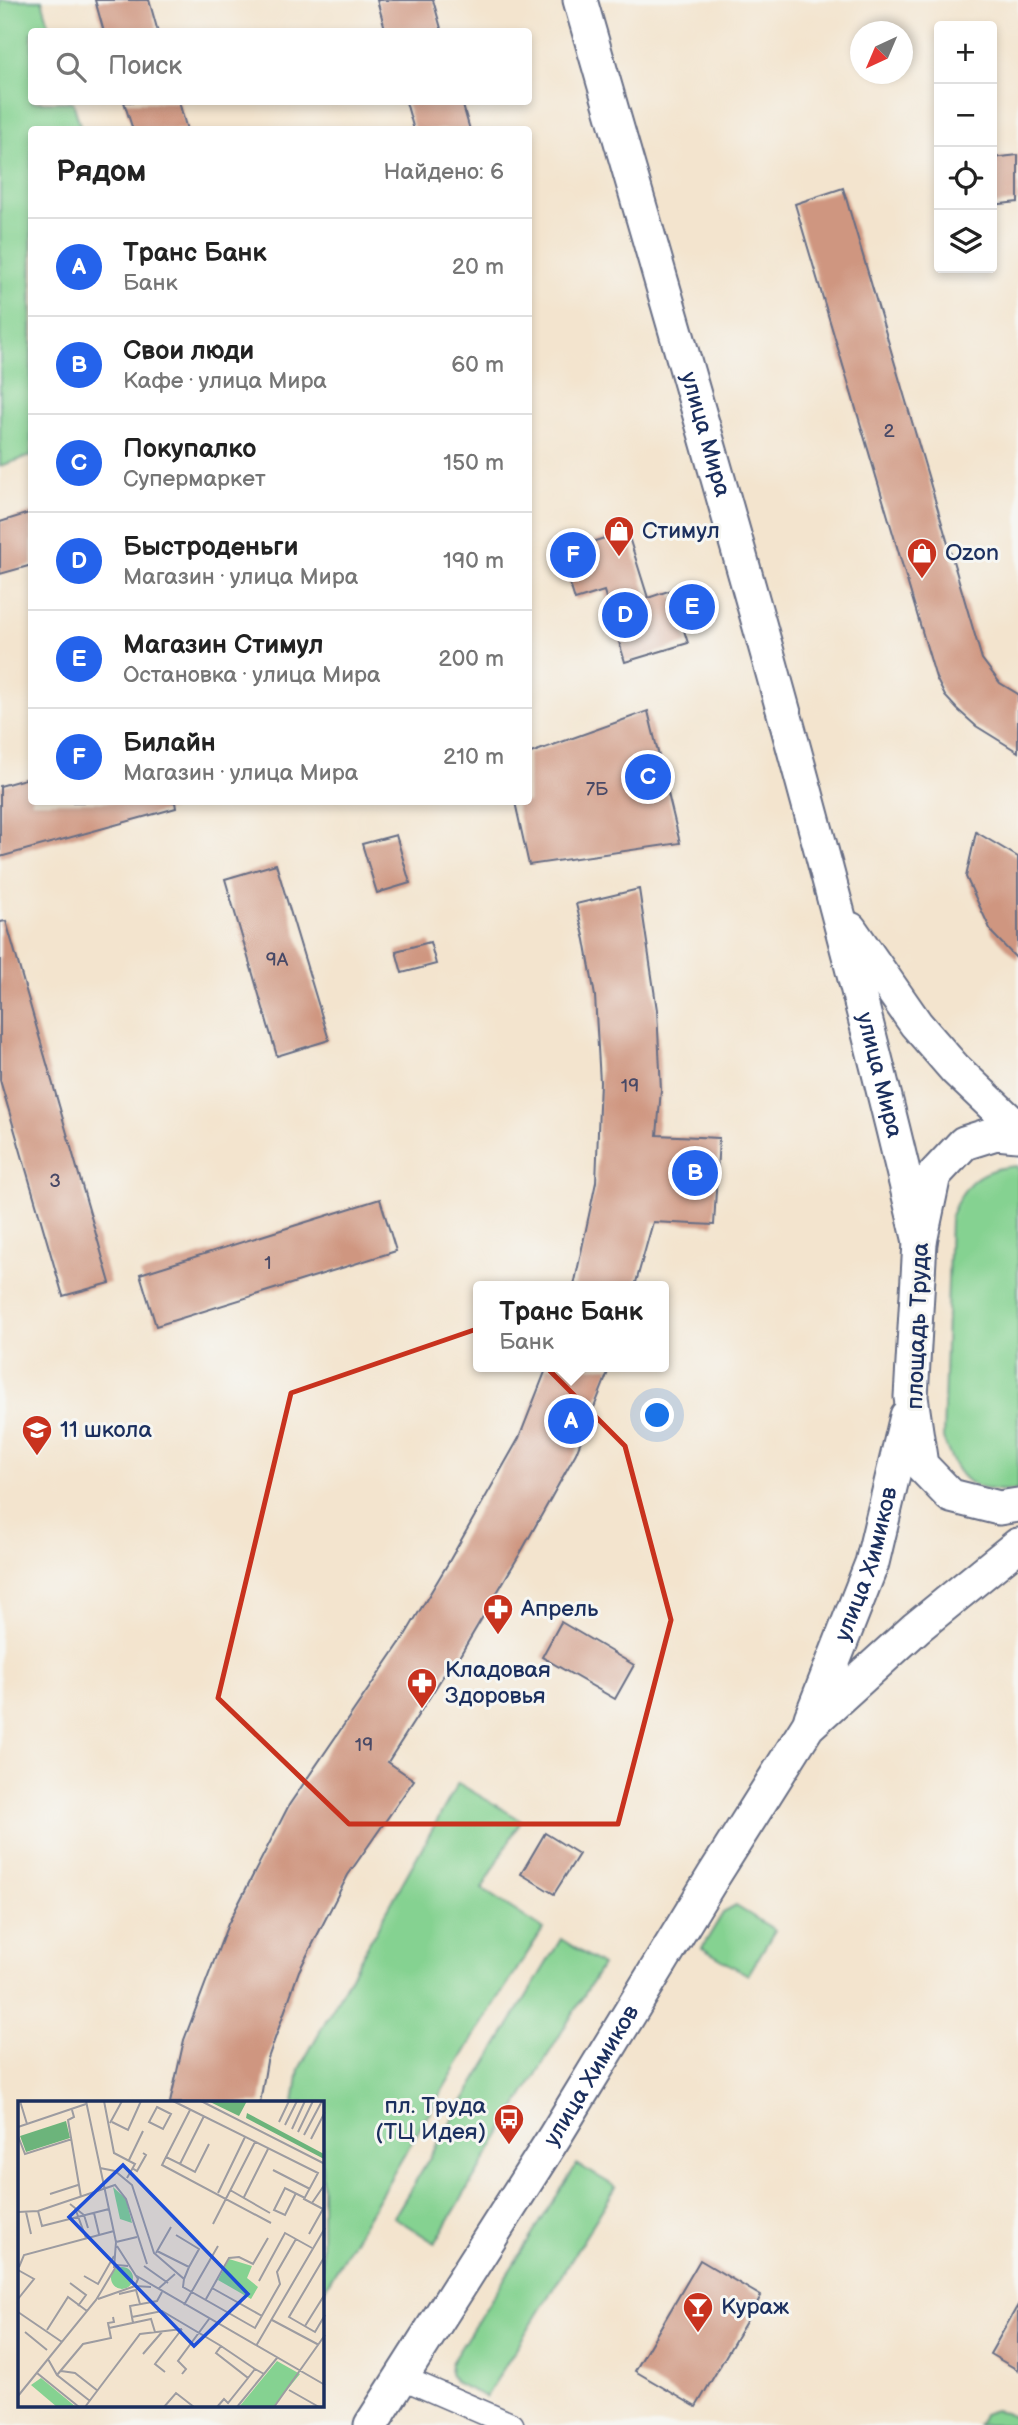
<!DOCTYPE html>
<html lang="ru">
<head>
<meta charset="utf-8">
<style>
	:root { --surface:#fff; --page:#f2f2f2; --text:#222; --muted:#767676; --line:#e0e0e0; --accent:#2563eb }
	body { margin:0; font-family:"Balsamiq Sans",sans-serif; background:var(--page); color:var(--text) }
	.controls { position:absolute; right:21px; top:21px; display:grid; overflow:hidden; border-radius:7px; box-shadow:0 4px 10px #0003 }
	.controls button { width:63px; height:63px; display:grid; place-items:center; padding:0; border:0; border-bottom:2px solid var(--line); background:var(--surface); color:var(--text); font:35px sans-serif }
	.compass { position:absolute; left:850px; top:21px; width:63px; height:63px; border-radius:50%; background:var(--surface); box-shadow:0 4px 10px #0003; rotate:224deg }
	.you { position:absolute; left:658px; top:1416px; width:24px; height:24px; margin:-18px; border:5px solid #fff; border-radius:50%; background:#1a73e8; box-shadow:0 0 0 10px #1a73e833 }
	.badge { display:grid; place-items:center; width:46px; height:46px; border-radius:50%; background:var(--accent); color:#fff; font-size:23px; font-weight:700 }
	.pin { position:absolute; translate:-50% -50%; border:4px solid #fff; box-shadow:0 2px 7px #0006 }
	.popup { position:absolute; left:473px; top:1281px; width:196px; height:91px; box-sizing:border-box; display:grid; place-content:center; border-radius:7px; background:var(--surface); filter:drop-shadow(0 2px 5px #0005); font-size:23px; white-space:nowrap; color:var(--muted) }
	.popup b { font-size:26px; color:var(--text) }
	.popup::after { content:''; position:absolute; left:50%; top:100%; margin-left:-14px; border:14px solid transparent; border-top-color:var(--surface) }
	.list { margin:0; padding:0; list-style:none }
	h2 { display:flex; justify-content:space-between; align-items:center; height:91px; margin:0; padding:0 28px; font-size:30px }
	h2 small { font-size:23px; font-weight:400; color:var(--muted) }
	.list li { display:grid; grid-template-columns:46px 1fr auto; gap:21px; align-items:center; box-sizing:border-box; height:98px; padding:0 28px; border-top:2px solid var(--line) }
	.list b { display:block; font-size:26px; white-space:nowrap }
	.list p { margin:0; font-size:23px; white-space:nowrap; color:var(--muted) }
	.list em { font-size:23px; font-style:normal; color:var(--muted) }
	.icon { flex:none; width:38px; height:38px; fill:none; stroke:currentColor; stroke-width:2; stroke-linecap:round; stroke-linejoin:round }
	.map { position:relative; flex:none; width:1018px; height:2425px; overflow:hidden }
	.search { position:absolute; background:var(--surface); box-shadow:0 4px 10px #0003; left:28px; top:28px; width:504px; height:77px; display:flex; align-items:center; gap:18px; box-sizing:border-box; padding:0 24px; border-radius:7px; color:var(--muted); font-size:26px }
	.panel { position:absolute; background:var(--surface); box-shadow:0 4px 10px #0003; left:28px; top:126px; width:504px; height:679px; border-radius:7px }
	.map>svg:first-child { display:block }
</style>
</head>
<body>
<div class="map">
<svg width="1018" height="2425" viewBox="0 0 1018 2425">
	<rect width="100%" height="100%" fill="#f6f6f2"/>
	<filter id="ink" filterUnits="userSpaceOnUse"><feTurbulence type="fractalNoise" baseFrequency=".0143" numOctaves="2"/><feDisplacementMap in="SourceGraphic" scale="14" xChannelSelector="R" yChannelSelector="G"/><feConvolveMatrix kernelMatrix="1 2 1 2 8 2 1 2 1" color-interpolation-filters="sRGB"/></filter>
	<filter id="wash" filterUnits="userSpaceOnUse"><feTurbulence type="fractalNoise" baseFrequency=".00686" numOctaves="4" result="noise"/><feDisplacementMap in="SourceGraphic" scale="28" xChannelSelector="R" yChannelSelector="G"/><feGaussianBlur stdDeviation="1.57" result="paint"/><feColorMatrix in="noise" values="0 0 0 0 0 0 0 0 0 0 0 0 0 0 0 0 0 1.4 0 .05"/><feComposite in="paint" operator="in"/></filter>
	<g filter="url(#wash)">
		<rect width="100%" height="100%" fill="#f3e4ce"/>
		<!-- green -->
		<g fill="#85d291" stroke="#508078" stroke-width="2">
			<polygon points="0,0 42,0 51,31 32,32 32,102 73,102 81,129 32,130 31,456 0,466"/>
			<path d="M1018 1166V1490C970 1493 960 1482 943 1439L950 1218C964 1182 979 1168 1018 1166Z"/>
			<polygon points="458,1783 521,1820 482,1889 543,1929 478,2030 322,2294 322,2103 294,2103 299,2069"/>
			<polygon points="736,1906 775,1930 748,1975 702,1948 723,1913"/>
			<polygon points="561,1939 602,1965 435,2243 394,2217"/>
			<polygon points="577,2164 616,2187 486,2397 456,2383 450,2374 451,2363"/>
			<polygon points="994,2410 1005,2412 1018,2419 1018,2425 978,2425 983,2414"/>
		</g>
		<g id="blocks">
			<!-- building -->
			<g fill="#cf9680">
				<polygon points="95,0 149,0 158,32 104,32"/>
				<polygon points="377,0 433,0 442,32 386,32"/>
				<polygon points="124,102 179,102 187,130 133,130"/>
				<polygon points="406,102 462,102 470,130 414,130"/>
				<polygon points="1018,155 1018,202 992,205 992,158"/>
				<polygon points="843,188 982,659 1000,683 1018,694 1018,752 976,726 957,709 945,696 936,678 795,204"/>
				<polygon points="32,512 32,565 0,574 0,522"/>
				<polygon points="627,531 648,598 671,590 688,643 625,662 604,591 575,600 560,552"/>
				<polygon points="648,711 680,843 529,865 515,802 528,802 528,754"/>
				<polygon points="32,777 32,802 175,802 176,808 0,857 0,786"/>
				<polygon points="976,832 1018,857 1018,960 992,933 966,877"/>
				<polygon points="396,835 410,883 377,893 362,844"/>
				<polygon points="276,864 329,1040 277,1056 225,879"/>
				<polygon points="639,889 657,1010 661,1090 657,1135 719,1138 714,1225 653,1222 635,1286 574,1286 596,1182 600,1082 595,996 585,940 576,904"/>
				<polygon points="6,921 110,1283 63,1296 0,1080 0,922"/>
				<polygon points="430,942 436,964 402,973 396,951"/>
				<polygon points="380,1199 396,1251 156,1326 140,1274"/>
				<polygon points="547,1367 610,1367 576,1453 521,1552 452,1669 449,1667 388,1762 414,1780 348,1875 299,1971 267,2061 260,2103 170,2103 184,2040 228,1924 289,1805 404,1637 447,1565 519,1438"/>
				<polygon points="561,1622 634,1665 615,1699 542,1657"/>
				<polygon points="545,1833 579,1854 554,1894 521,1874"/>
				<polygon points="700,2260 761,2296 696,2407 635,2371"/>
				<polygon points="1018,2305 1018,2370 990,2354"/>
			</g>
		</g>
	</g>
	<g filter="url(#ink)">
		<use href="#blocks" fill-opacity="0" stroke="#676e85" stroke-width="2"/>
		<g fill="none" stroke-linecap="round" stroke-linejoin="round">
			<!-- street casing -->
			<g stroke="#676e85" stroke-width="26">
				<polyline id="street" points="401,2377 512,2425"/>
			</g>
			<!-- secondary casing -->
			<g stroke="#676e85" stroke-width="37">
				<g id="secondary">
					<path id="s1" d="M580 0C699 413 822 824 920 1242"/>
					<polyline points="850,929 916,1024 955,1069 1018,1129"/>
					<polyline points="1018,1135 996,1133 964,1143 934,1175 920,1242 911,1397 921,1465 951,1496 999,1508 1018,1505"/>
					<path id="s2" d="M811 1718 872 1563 907 1416"/>
					<path id="s3" d="M371 2425 555 2136 714 1875 808 1726 916 1628 1018 1545"/>
				</g>
			</g>
			<!-- street -->
			<use href="#street" stroke="#fff" stroke-width="23"/>
			<!-- secondary -->
			<use href="#secondary" stroke="#fff" stroke-width="33"/>
		</g>
	</g>
	<!-- marked area -->
	<path fill="none" stroke="#c8321e" stroke-width="5" stroke-linejoin="round" d="M500 1321 625 1446 671 1620 618 1824H349L218 1698 291 1393Z"/>
	<!-- icons -->
	<defs>
		<g id="shop-pin" transform="scale(1.575)"><path d="M0 17L-7.5 6A9.5 9.5 0 1 1 7.5 6Z" fill="#c8321e" stroke="#f6f6f2"/><path d="M-5-2.5h2.3a2.7 3.5 0 0 1 5.4 0H5L5.5 6h-11ZM-1.5-2.5h3a1.5 2.3 0 0 0-3 0Z" fill="#fff"/></g>
		<g id="school-pin" transform="scale(1.575)"><path d="M0 17L-7.5 6A9.5 9.5 0 1 1 7.5 6Z" fill="#c8321e" stroke="#f6f6f2"/><path d="M0-5L7-2L0 1L-7-2ZM-4 1L0 2.5L4 1V4Q0 6-4 4Z" fill="#fff"/></g>
		<g id="pharmacy-pin" transform="scale(1.575)"><path d="M0 17L-7.5 6A9.5 9.5 0 1 1 7.5 6Z" fill="#c8321e" stroke="#f6f6f2"/><path d="M-2-6h4v4h4v4h-4v4h-4v-4h-4v-4h4Z" fill="#fff"/></g>
		<g id="bus-pin" transform="scale(1.575)"><path d="M0 17L-7.5 6A9.5 9.5 0 1 1 7.5 6Z" fill="#c8321e" stroke="#f6f6f2"/><path d="M-5-6H5V4H4V6H2V4H-2V6H-4V4H-5ZM-3.5-4V0h7V-4ZM-3.5 1.2v1.5H-2V1.2ZM2 1.2v1.5H3.5V1.2Z" fill="#fff"/></g>
		<g id="bar-pin" transform="scale(1.575)"><path d="M0 17L-7.5 6A9.5 9.5 0 1 1 7.5 6Z" fill="#c8321e" stroke="#f6f6f2"/><path d="M-6-5H6L.8 .8V4.5H3.5V6h-7V4.5H-.8V.8Z" fill="#fff"/></g>
	</defs>
	<g fill-rule="evenodd">
		<use href="#shop-pin" x="619" y="531"/>
		<use href="#shop-pin" x="922" y="553"/>
		<use href="#school-pin" x="37" y="1430"/>
		<use href="#pharmacy-pin" x="498" y="1609"/>
		<use href="#pharmacy-pin" x="422" y="1683"/>
		<use href="#bus-pin" x="509" y="2119"/>
		<use href="#bar-pin" x="698" y="2307"/>
	</g>
	<g text-anchor="middle" dominant-baseline="central" stroke-width="6" stroke-linejoin="round" paint-order="stroke">
		<!-- number labels -->
		<g font-size="19" fill="#484966">
			<text x="889" y="431">2</text>
			<text x="597" y="789">7Б</text>
			<text x="277" y="960">9А</text>
			<text x="630" y="1086">19</text>
			<text x="55" y="1181">3</text>
			<text x="268" y="1263">1</text>
			<text x="364" y="1745">19</text>
		</g>
		<!-- street labels -->
		<g font-size="23" fill="#1b2f5e" stroke="#f6f6f2">
			<text stroke="none"><textPath href="#s1" startOffset="452">улица Мира</textPath></text>
			<text stroke="none"><textPath href="#s1" startOffset="1116">улица Мира</textPath></text>
			<text transform="translate(918 1326) rotate(-88)">площадь Труда</text>
			<text stroke="none"><textPath href="#s2" startOffset="164">улица Химиков</textPath></text>
			<text stroke="none"><textPath href="#s3" startOffset="413">улица Химиков</textPath></text>
		</g>
		<!-- poi labels -->
		<g font-size="23" fill="#1b2f5e" stroke="#f6f6f2" text-anchor="start">
			<text x="642" y="531">Стимул</text>
			<text x="945" y="553">Ozon</text>
			<text x="60" y="1430">11 школа</text>
			<text x="521" y="1609">Апрель</text>
			<text x="445" y="1670">Кладовая<tspan x="445" dy="26">Здоровья</tspan></text>
			<text x="486" y="2106" text-anchor="end">пл. Труда<tspan x="486" dy="26">(ТЦ Идея)</tspan></text>
			<text x="721" y="2307">Кураж</text>
		</g>
	</g>
	<!-- overview -->
	<g transform="translate(18 2101)">
		<rect width="306" height="306" fill="#f3e4ce"/>
		<path d="M95 86 108 98 114 122 102 118ZM211 158 234 165 229 177 240 186 233 198 200 179ZM93 177a11 11 0 1 1 22 0a11 11 0 1 1-22 0ZM259 260 282 273 255 306H221ZM23 277 58 306H39L13 284Z" fill="#85d291"/>
		<path d="M190 0H229L221 15ZM229 12 306 53V58L228 17ZM48 20 52 37 8 51 2 35Z" fill="#6cb47b"/>
		<path fill="none" stroke="#9d9ca1" stroke-width="2" d="M2 0 9 23M68 0 98 141 96 167M86 0 96 52 117 63 109 77M155 0 300 72 286 98 305 108M183 0 307 63M139 6 153 13 145 28 131 21ZM54 9 56 16 50 19 63 96M172 9 148 56 162 63 186 15M94 21 110 29 123 0M261 21 271 0M92 22 104 0M267 24 279 0M0 26 68 3M274 28 287 0M280 31 295 0M286 34 304 0M0 35 7 53 54 38M293 38 307 11M148 56 144 64 253 122M111 59 125 30M162 63 177 71 191 43M82 67 97 70 114 84 136 152 166 178 165 186 237 227 262 183 259 171 278 138M114 67 119 70 128 54 125 52M255 69 292 88M212 89 252 112M200 92 227 36M278 92 267 114 256 109 267 87 287 97M32 93 60 84M226 96 250 48M294 102 307 83M52 103 66 114 70 127M57 107 68 137M20 110 24 125 91 108M0 111 20 110 97 84 108 98 129 163M8 111 13 133M76 112 81 133M195 123 237 41M291 133 305 108M158 134 181 148 171 166M98 141 119 136M99 145 120 178 117 185M139 150 171 166 166 178M138 152 153 126M307 155 271 216 297 231 307 214M126 165 150 182M1 166 6 154 96 130M0 169 16 178 0 198M117 174 307 284M66 175 80 183 96 155M241 180 267 132 294 147M52 182 68 194 60 205M194 187 244 215M140 188 157 173M101 193 118 189 122 203M80 198 117 185 133 186M188 198 211 157 221 156 235 163 250 137M166 204 200 145M0 211 44 241M114 216 144 210 203 245 198 252 230 277 210 302 206 298 199 306M254 219 301 244M115 222 112 205 139 200 144 191M287 225 307 193M91 227 133 218 137 231M29 229 50 196 69 210M7 231 29 249M203 245 237 268M238 245 307 127M125 253 144 231M30 258 39 274 72 300M43 270 57 272 80 290M147 271 137 263 164 228M19 272 61 306M164 273 168 268 160 260 191 218M39 274 65 243 93 237 90 222 96 221 95 216M230 277 237 268 246 273M271 289 301 306M0 295 78 199 99 164 110 165M67 306 122 233 164 228M146 306 158 292 176 306M219 306 259 257M256 306 307 234"/>
		<path fill="#1d4ed8" fill-opacity="0.15" stroke="#1d4ed8" stroke-width="3.5" d="M105 64 230 193 176 245 51 116Z"/>
		<rect width="306" height="306" fill="none" stroke="#1b2f5e" stroke-width="3.5"/>
	</g>
</svg>
<div class="controls">
<button>+</button>
<button>−</button>
<button><svg class="icon" aria-label="locate" viewBox="0 0 24 24"><circle cx="12" cy="12" r="6"/><path d="M12 2v4M12 18v4M2 12h4M18 12h4"/></svg></button>
<button><svg class="icon" aria-label="layers" viewBox="0 0 24 24"><path d="M12 4l9 5-9 5-9-5zM3 14l9 5 9-5"/></svg></button>
</div>
<svg class="compass" viewBox="-18 -18 36 36"><path d="M0-13l5 13h-10z" fill="#e53935"/><path d="M0 13l5-13h-10z" fill="#767676"/></svg>
<div class="you"></div>
<div class="pin badge" style="left:571px;top:1421px">A</div>
<div class="popup"><b>Транс Банк</b>Банк</div>
<div class="pin badge" style="left:695px;top:1173px">B</div>
<div class="pin badge" style="left:648px;top:777px">C</div>
<div class="pin badge" style="left:625px;top:615px">D</div>
<div class="pin badge" style="left:692px;top:607px">E</div>
<div class="pin badge" style="left:573px;top:555px">F</div>
<div class="search"><svg class="icon" aria-label="search" viewBox="0 0 24 24"><circle cx="10" cy="10" r="6"/><path d="M15 15l6 6"/></svg>Поиск</div>
<section class="panel">
<h2>Рядом<small>Найдено: 6</small></h2>
<ul class="list">
<li><span class="badge">A</span><div><b>Транс Банк</b><p>Банк</p></div><em>20 m</em></li>
<li><span class="badge">B</span><div><b>Свои люди</b><p>Кафе · улица Мира</p></div><em>60 m</em></li>
<li><span class="badge">C</span><div><b>Покупалко</b><p>Супермаркет</p></div><em>150 m</em></li>
<li><span class="badge">D</span><div><b>Быстроденьги</b><p>Магазин · улица Мира</p></div><em>190 m</em></li>
<li><span class="badge">E</span><div><b>Магазин Стимул</b><p>Остановка · улица Мира</p></div><em>200 m</em></li>
<li><span class="badge">F</span><div><b>Билайн</b><p>Магазин · улица Мира</p></div><em>210 m</em></li>
</ul>
</section>
</div>
</body>
</html>
